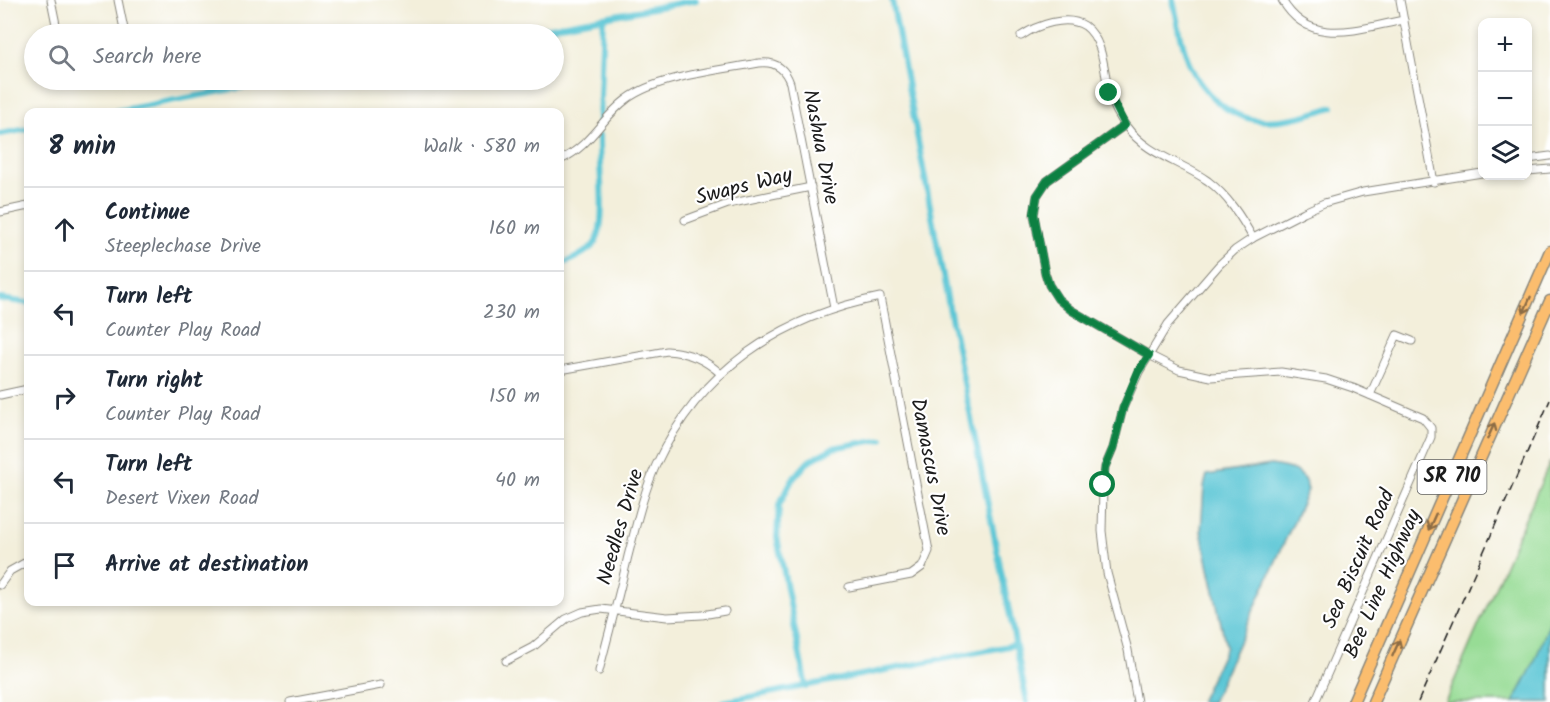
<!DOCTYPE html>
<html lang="en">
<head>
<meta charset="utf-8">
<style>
	:root { --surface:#fff; --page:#f6f6f7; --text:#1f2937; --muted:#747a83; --line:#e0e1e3 }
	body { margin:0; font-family:Kalam,sans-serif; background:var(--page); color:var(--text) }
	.controls { position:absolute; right:18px; top:18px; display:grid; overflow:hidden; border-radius:12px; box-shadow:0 3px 9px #0003 }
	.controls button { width:54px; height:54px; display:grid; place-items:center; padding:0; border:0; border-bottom:2px solid var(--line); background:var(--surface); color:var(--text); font:30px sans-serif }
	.stop { position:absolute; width:18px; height:18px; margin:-14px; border:4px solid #0b8043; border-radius:50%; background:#fff }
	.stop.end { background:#0b8043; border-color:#fff; box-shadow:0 2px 6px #0008 }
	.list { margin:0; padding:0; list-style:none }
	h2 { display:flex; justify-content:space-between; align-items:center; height:78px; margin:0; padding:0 24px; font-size:26px }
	h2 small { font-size:20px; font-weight:400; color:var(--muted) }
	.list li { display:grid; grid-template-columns:39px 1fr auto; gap:18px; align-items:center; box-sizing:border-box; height:84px; padding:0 24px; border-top:2px solid var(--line) }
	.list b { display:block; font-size:22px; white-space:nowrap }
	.list p { margin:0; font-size:20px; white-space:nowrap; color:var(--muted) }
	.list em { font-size:20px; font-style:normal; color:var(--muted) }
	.icon { flex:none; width:33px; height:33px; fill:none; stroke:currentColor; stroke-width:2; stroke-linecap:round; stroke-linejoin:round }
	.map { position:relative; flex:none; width:1550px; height:702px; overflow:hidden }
	.search { position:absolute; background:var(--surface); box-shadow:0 3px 9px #0003; left:24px; top:24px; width:540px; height:66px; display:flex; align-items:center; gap:15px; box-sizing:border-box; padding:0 21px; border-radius:33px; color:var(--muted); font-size:22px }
	.panel { position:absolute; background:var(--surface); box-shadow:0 3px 9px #0003; left:24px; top:108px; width:540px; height:498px; border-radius:12px }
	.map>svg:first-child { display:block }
</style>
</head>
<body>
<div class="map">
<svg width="1550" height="702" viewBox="0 0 1550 702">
	<rect width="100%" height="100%" fill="#fff"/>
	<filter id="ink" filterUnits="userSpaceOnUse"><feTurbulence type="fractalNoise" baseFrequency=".0167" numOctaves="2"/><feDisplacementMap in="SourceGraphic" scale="12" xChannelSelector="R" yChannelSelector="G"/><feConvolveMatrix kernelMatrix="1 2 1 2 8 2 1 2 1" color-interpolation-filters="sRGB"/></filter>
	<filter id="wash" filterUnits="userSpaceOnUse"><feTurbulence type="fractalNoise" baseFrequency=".008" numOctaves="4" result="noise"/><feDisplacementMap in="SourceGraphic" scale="24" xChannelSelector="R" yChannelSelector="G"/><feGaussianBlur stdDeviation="1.35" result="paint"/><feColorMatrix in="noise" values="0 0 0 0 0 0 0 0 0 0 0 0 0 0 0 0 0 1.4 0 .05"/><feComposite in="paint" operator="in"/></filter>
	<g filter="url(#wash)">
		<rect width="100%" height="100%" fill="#f3efdb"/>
		<!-- green -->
		<polygon fill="#97dc95" stroke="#5a7c58" stroke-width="1.5" points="1550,462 1550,702 1445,702"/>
		<!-- water -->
		<g fill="#5bc6d5" stroke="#3c7178" stroke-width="1.5">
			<path d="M1271 465C1291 469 1303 468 1308 490L1212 702H1200L1226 647 1201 531 1204 486 1207 475Z"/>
			<polygon points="1550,621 1550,702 1514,702 1534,663"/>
		</g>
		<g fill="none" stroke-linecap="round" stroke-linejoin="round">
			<!-- canal -->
			<g stroke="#5bc6d5" stroke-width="6">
				<polyline points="892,0 946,292 1027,702"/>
				<path d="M1173 0C1177 18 1180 37 1186 54 1194 82 1218 110 1247 118 1273 126 1309 115 1333 107"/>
				<polyline points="512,34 696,0"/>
				<polyline points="112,112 281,80"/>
				<polyline points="599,123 603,17"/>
				<polyline points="0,134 28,129"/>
				<path d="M560 264C569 262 590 251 595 243 608 223 598 162 599 136"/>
				<polyline points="0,299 28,303"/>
				<polyline points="806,687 777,537 779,505 792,480 809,461 833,448 882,439"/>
				<polyline points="723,702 1014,645"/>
			</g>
		</g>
	</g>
	<g filter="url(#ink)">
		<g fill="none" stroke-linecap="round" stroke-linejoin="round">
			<!-- minor casing -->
			<g stroke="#88867c" stroke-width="9">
				<g id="minor">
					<polyline points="51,0 58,34"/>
					<polyline points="118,0 125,34"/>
					<path d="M1282 0C1310 49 1359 28 1404 20"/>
					<polyline points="1400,0 1434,182"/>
					<path d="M1021 36C1037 25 1067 14 1085 26 1104 40 1104 73 1109 93 1113 105 1118 116 1126 126 1147 155 1180 161 1208 181 1228 196 1241 217 1253 238"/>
					<polyline points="1125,125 1047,181 1037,196 1034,215 1045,273 1049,285 1058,299 1071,310 1149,355 1179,370 1211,377 1281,372 1326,379 1353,388 1423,418 1431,428 1431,437 1315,702"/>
					<polyline points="1528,159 1550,156"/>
					<path d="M560 160C592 145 601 118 627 99 657 76 722 70 759 63 775 61 785 68 790 83L834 308"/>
					<polyline points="1528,171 1550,169"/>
					<polyline points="0,212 28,206"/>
					<polyline points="685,220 728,204 811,187"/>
					<path d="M560 370 667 351C688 352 705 359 721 374"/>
					<polyline points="0,395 28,389"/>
					<polyline points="1370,395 1397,335 1412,341"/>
					<polyline points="0,585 10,571 28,561"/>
					<polyline points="506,661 533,647 566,619 582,612 601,609 667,617 702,615 725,611"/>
					<path d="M599 671C609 633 619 595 628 556 636 526 643 494 656 465 700 370 780 317 880 297L929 551 922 567 911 575 849 587"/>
					<polyline points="290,702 381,685"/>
					<polyline points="1137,702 1128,650 1107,573 1102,531 1103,488 1105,467 1113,448 1123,408 1139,372 1168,324 1219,265 1235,250 1253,238 1304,212 1324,203 1363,192 1482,173"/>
				</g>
			</g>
			<!-- highway casing -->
			<g stroke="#88867c" stroke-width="13">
				<g id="highway">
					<polyline points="1353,702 1550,251"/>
					<polyline points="1373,702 1550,301"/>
				</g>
			</g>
			<!-- minor -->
			<use href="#minor" stroke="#fff" stroke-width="7"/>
			<!-- highway -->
			<use href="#highway" stroke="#fbbd6e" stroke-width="10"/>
			<!-- rail -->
			<polyline stroke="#1c1c1c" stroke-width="1.5" stroke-dasharray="9 4.5" stroke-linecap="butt" points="1418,702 1550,400"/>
		</g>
		<!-- one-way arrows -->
		<defs><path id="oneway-shaft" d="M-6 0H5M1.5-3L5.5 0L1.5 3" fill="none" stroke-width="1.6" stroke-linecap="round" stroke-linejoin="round" transform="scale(1.5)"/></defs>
		<g stroke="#8c6c45">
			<use href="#oneway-shaft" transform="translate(1527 305) rotate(114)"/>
			<use href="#oneway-shaft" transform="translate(1491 431) rotate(-66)"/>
			<use href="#oneway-shaft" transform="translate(1432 522) rotate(114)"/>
			<use href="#oneway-shaft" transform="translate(1396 648) rotate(-66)"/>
		</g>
	</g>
	<g fill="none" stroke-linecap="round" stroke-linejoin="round" filter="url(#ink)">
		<!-- route -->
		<polyline stroke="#0b8043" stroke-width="8" points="1103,485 1105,467 1113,448 1123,408 1138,372 1149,355 1071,310 1058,299 1049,285 1045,273 1034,214 1037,196 1047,181 1125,125 1109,93"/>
	</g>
	<g text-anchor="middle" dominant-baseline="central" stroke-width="4.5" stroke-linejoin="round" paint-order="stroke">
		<!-- shield labels -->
		<rect fill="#fff" stroke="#606060" stroke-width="1.5" x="1417.5" y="460" width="69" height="34" rx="4.5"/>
		<g font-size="20" font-weight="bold" fill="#1c1c1c">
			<text x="1452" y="477">SR 710</text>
		</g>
		<!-- street labels -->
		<g font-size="21" fill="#1c1c1c" stroke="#fff">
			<text transform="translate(820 147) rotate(79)">Nashua Drive</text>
			<text transform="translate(744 187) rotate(-14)">Swaps Way</text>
			<text transform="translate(930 467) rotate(79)">Damascus Drive</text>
			<text transform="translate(621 527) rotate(-74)">Needles Drive</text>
			<text transform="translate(1359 559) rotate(-66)">Sea Biscuit Road</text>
			<text transform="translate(1383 584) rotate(-66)">Bee Line Highway</text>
		</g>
	</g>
</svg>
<div class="controls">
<button>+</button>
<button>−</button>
<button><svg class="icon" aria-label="layers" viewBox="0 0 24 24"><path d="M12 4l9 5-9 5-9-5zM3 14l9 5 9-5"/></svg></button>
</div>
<div class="stop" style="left:1103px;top:485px"></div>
<div class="stop end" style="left:1109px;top:93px"></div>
<div class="search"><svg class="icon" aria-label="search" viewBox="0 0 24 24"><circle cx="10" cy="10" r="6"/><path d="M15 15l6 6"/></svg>Search here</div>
<section class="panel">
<h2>8 min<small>Walk · 580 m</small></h2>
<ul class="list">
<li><svg class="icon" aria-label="ahead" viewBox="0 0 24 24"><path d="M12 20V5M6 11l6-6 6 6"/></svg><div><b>Continue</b><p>Steeplechase Drive</p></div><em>160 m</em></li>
<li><svg class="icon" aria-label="left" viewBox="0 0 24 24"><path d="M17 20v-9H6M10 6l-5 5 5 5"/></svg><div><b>Turn left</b><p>Counter Play Road</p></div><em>230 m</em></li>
<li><svg class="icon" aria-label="right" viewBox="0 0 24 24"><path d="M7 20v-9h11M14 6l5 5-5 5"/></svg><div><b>Turn right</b><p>Counter Play Road</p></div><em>150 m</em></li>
<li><svg class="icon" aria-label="left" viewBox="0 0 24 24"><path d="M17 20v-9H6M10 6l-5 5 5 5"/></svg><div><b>Turn left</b><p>Desert Vixen Road</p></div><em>40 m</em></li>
<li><svg class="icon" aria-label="arrive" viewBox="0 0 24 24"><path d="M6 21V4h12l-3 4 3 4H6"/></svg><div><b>Arrive at destination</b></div></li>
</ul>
</section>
</div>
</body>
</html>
